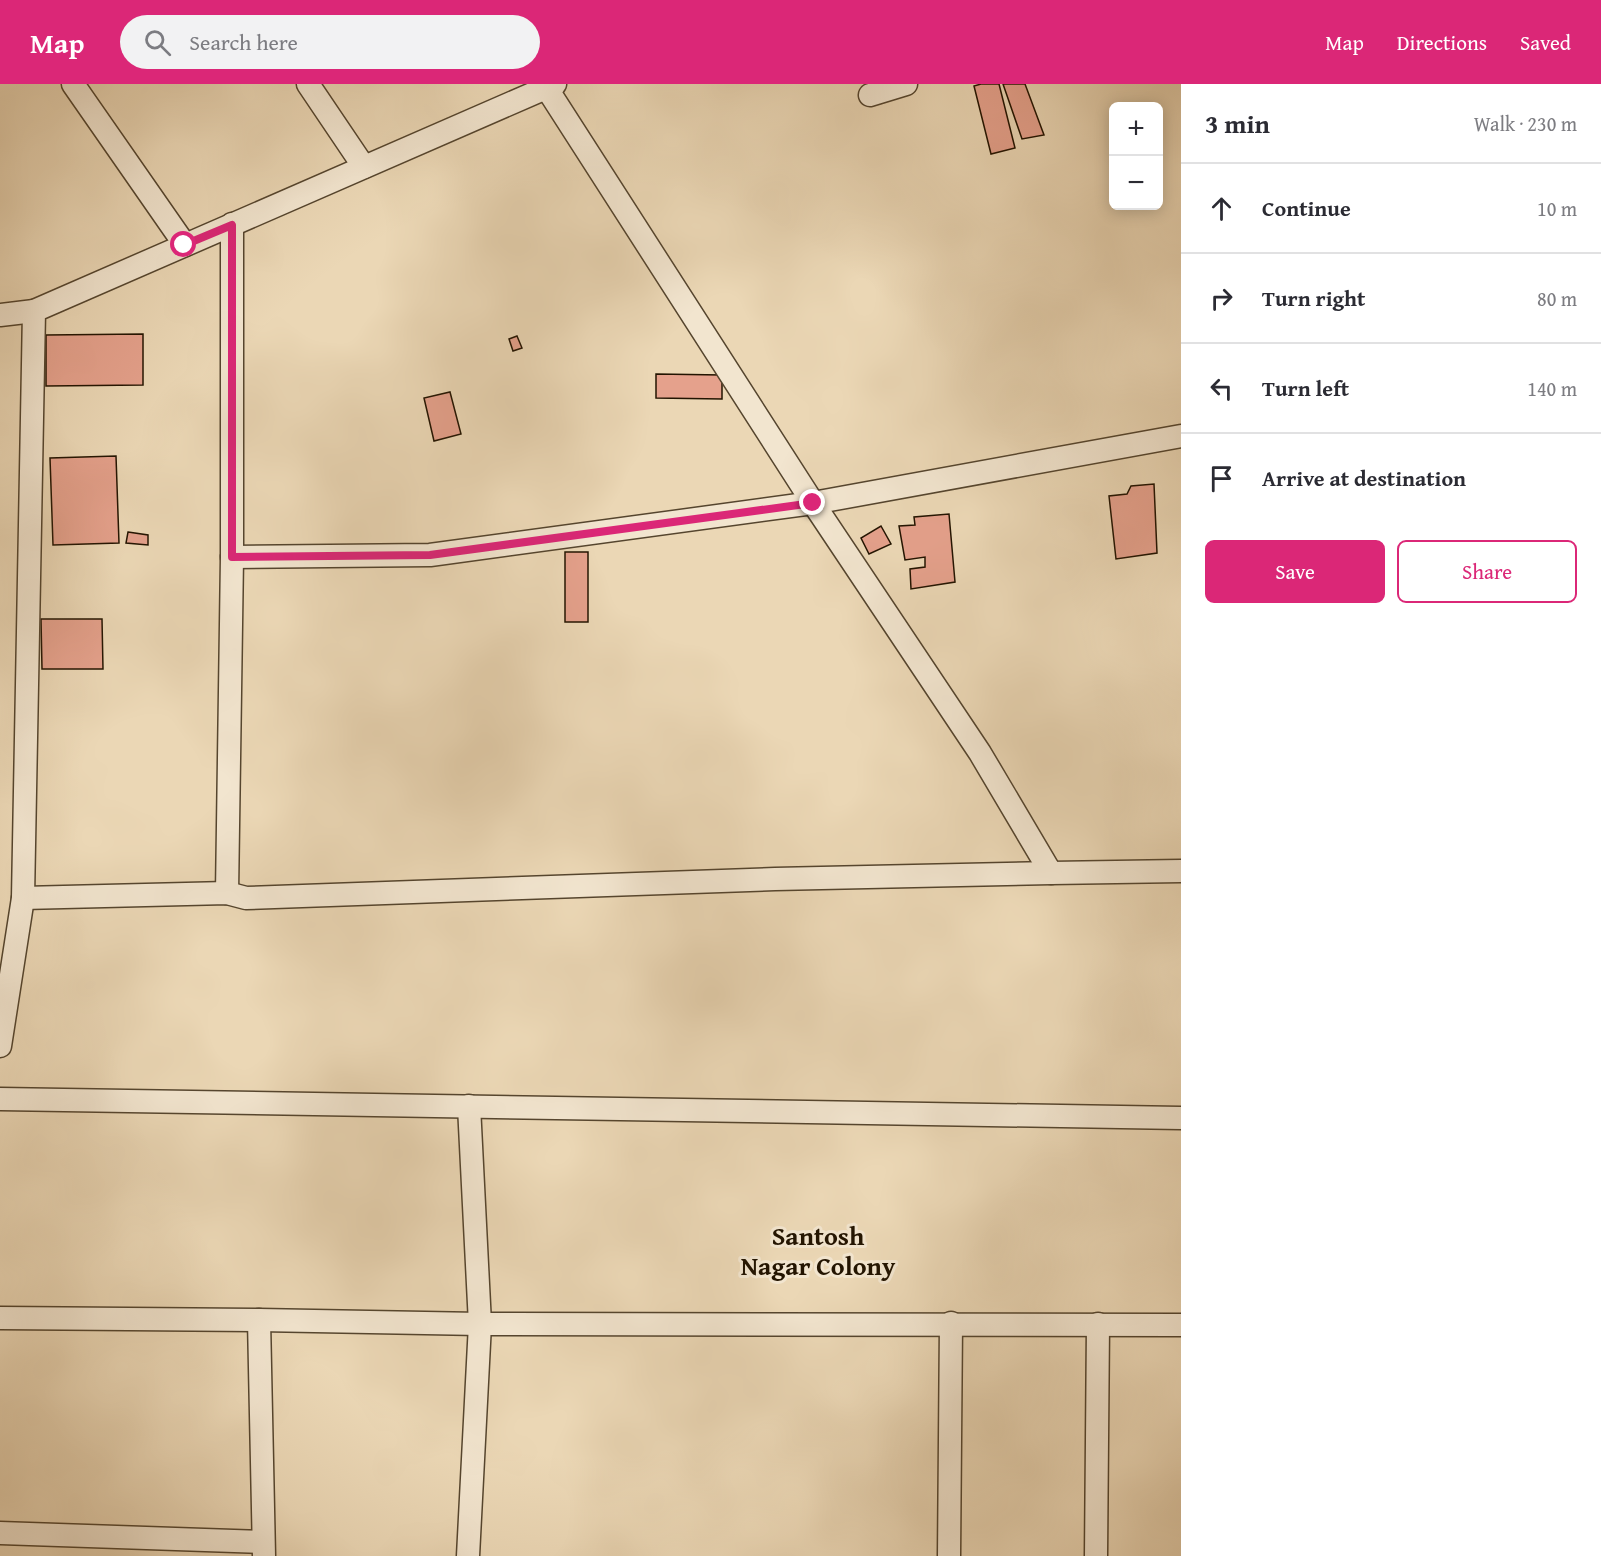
<!DOCTYPE html>
<html lang="en">
<head>
<meta charset="utf-8">
<style>
	:root { --surface:#fff; --page:#f2f2f3; --text:#2b2b33; --muted:#7c7c81; --line:#e1e1e2; --accent:#db2777 }
	body { margin:0; font-family:"Gentium Book Plus",serif; background:var(--page); color:var(--text) }
	.controls { position:absolute; right:18px; top:18px; display:grid; overflow:hidden; border-radius:9px; box-shadow:0 3px 15px #0003 }
	.controls button { width:54px; height:54px; display:grid; place-items:center; padding:0; border:0; border-bottom:2px solid var(--line); background:var(--surface); color:var(--text); font:30px sans-serif }
	.stop { position:absolute; width:18px; height:18px; margin:-14px; border:4px solid #db2777; border-radius:50%; background:#fff }
	.stop.end { background:#db2777; border-color:#fff; box-shadow:0 2px 6px #0008 }
	.list { margin:0; padding:0; list-style:none }
	h2 { display:flex; justify-content:space-between; align-items:center; height:78px; margin:0; padding:0 24px; font-size:26px }
	h2 small { font-size:20px; font-weight:400; color:var(--muted) }
	.list li { display:grid; grid-template-columns:39px 1fr auto; gap:18px; align-items:center; box-sizing:border-box; height:90px; padding:0 24px; border-top:2px solid var(--line) }
	.list b { display:block; font-size:22px; white-space:nowrap }
	.list em { font-size:20px; font-style:normal; color:var(--muted) }
	.actions { display:flex; gap:12px; padding:18px 24px }
	.actions a { flex:1; padding:14px 0; border:2px solid var(--accent); border-radius:9px; text-align:center; font-size:21px; color:var(--accent) }
	.actions .main { background:var(--accent); color:#fff }
	.icon { flex:none; width:33px; height:33px; fill:none; stroke:currentColor; stroke-width:2; stroke-linecap:round; stroke-linejoin:round }
	.map { position:relative; flex:none; width:1181px; height:1472px; overflow:hidden }
	header { display:flex; align-items:center; gap:36px; box-sizing:border-box; height:84px; padding:0 30px; background:var(--accent); color:#fff }
	header strong { font-size:28px }
	nav { display:flex; gap:33px; margin-inline-start:auto; font-size:21px }
	.search { width:420px; height:54px; background:var(--page); display:flex; align-items:center; gap:15px; box-sizing:border-box; padding:0 21px; border-radius:33px; color:var(--muted); font-size:22px }
	main { display:flex }
	aside { flex:1; background:var(--surface) }
	.map>svg:first-child { display:block }
</style>
</head>
<body>
<header>
<strong>Map</strong>
<div class="search"><svg class="icon" aria-label="search" viewBox="0 0 24 24"><circle cx="10" cy="10" r="6"/><path d="M15 15l6 6"/></svg>Search here</div>
<nav><a>Map</a><a>Directions</a><a>Saved</a></nav>
</header>
<main>
<div class="map">
<svg width="1181" height="1472" viewBox="0 0 1181 1472">
	<rect width="100%" height="100%" fill="#ebd7b5"/>
	<filter id="stains"><feTurbulence type="fractalNoise" baseFrequency=".00333" numOctaves="4"/><feColorMatrix values="0 0 0 0 .2 0 0 0 0 .09 0 0 0 0 .02 0 0 0 .5 -.17"/></filter>
	<radialGradient id="worn" r=".72"><stop offset=".6" stop-color="#630" stop-opacity="0"/><stop offset="1" stop-color="#630" stop-opacity=".3"/></radialGradient>
	<!-- building -->
	<g fill="#e5a18c" stroke="#231401" stroke-width="1.5">
		<polygon points="981,0 999,0 1015,64 991,70 974,2"/>
		<polygon points="1003,0 1025,0 1044,51 1022,55"/>
		<polygon points="143,250 143,301 46,302 46,251"/>
		<polygon points="517,252 522,264 513,267 509,255"/>
		<polygon points="656,290 722,291 722,315 656,314"/>
		<polygon points="450,308 461,350 434,357 424,314"/>
		<polygon points="116,372 119,459 53,461 50,374"/>
		<polygon points="1154,400 1157,469 1116,475 1109,412 1127,410 1131,402"/>
		<polygon points="949,430 955,498 911,505 910,485 925,483 925,473 905,476 899,442 915,441 914,433"/>
		<polygon points="881,442 891,460 869,470 861,454"/>
		<polygon points="128,448 148,451 148,461 126,459"/>
		<rect x="565" y="468" width="23" height="70"/>
		<polygon points="41,535 102,535 103,585 42,585"/>
	</g>
	<g fill="none" stroke-linecap="round" stroke-linejoin="round">
		<!-- street casing -->
		<g stroke="#55452e" stroke-width="25">
			<g id="street">
				<polyline points="73,0 185,161"/>
				<polyline points="308,0 364,83"/>
				<polyline points="544,0 813,419 1181,352"/>
				<polyline points="870,11 906,0"/>
				<polyline points="0,231 34,227"/>
				<polyline points="232,473 430,471 813,419 980,669 1051,789 1181,787"/>
				<polyline points="227,809 232,473 232,140"/>
				<polyline points="23,814 227,809 246,814 775,795 1051,789"/>
				<polyline points="0,962 23,814 34,227 555,0"/>
				<polyline points="0,1015 1181,1034"/>
				<polyline points="0,1234 259,1236 480,1240 1181,1241"/>
				<polyline points="259,1236 264,1472"/>
				<polyline points="0,1449 263,1458"/>
				<polyline points="468,1472 480,1240 469,1022"/>
				<polyline points="949,1472 951,1239"/>
				<polyline points="1096,1472 1098,1240"/>
			</g>
		</g>
		<!-- street -->
		<use href="#street" stroke="#f2e5cf" stroke-width="22"/>
	</g>
	<g fill="none" stroke-linecap="round" stroke-linejoin="round">
		<!-- route -->
		<polyline stroke="#db2777" stroke-width="8" points="184,161 232,141 232,473 430,471 813,419"/>
	</g>
	<g text-anchor="middle" dominant-baseline="central" stroke-width="6" stroke-linejoin="round" paint-order="stroke">
		<!-- neighbourhood labels -->
		<g font-size="26" font-weight="bold" fill="#231401" stroke="#f2e5cf">
			<text x="818" y="1151">Santosh<tspan x="818" dy="30">Nagar Colony</tspan></text>
		</g>
	</g>
	<rect width="100%" height="100%" filter="url(#stains)"/>
	<rect width="100%" height="100%" fill="url(#worn)"/>
</svg>
<div class="controls">
<button>+</button>
<button>−</button>
</div>
<div class="stop" style="left:184px;top:161px"></div>
<div class="stop end" style="left:813px;top:419px"></div>
</div>
<aside>
<h2>3 min<small>Walk · 230 m</small></h2>
<ul class="list">
<li><svg class="icon" aria-label="ahead" viewBox="0 0 24 24"><path d="M12 20V5M6 11l6-6 6 6"/></svg><div><b>Continue</b></div><em>10 m</em></li>
<li><svg class="icon" aria-label="right" viewBox="0 0 24 24"><path d="M7 20v-9h11M14 6l5 5-5 5"/></svg><div><b>Turn right</b></div><em>80 m</em></li>
<li><svg class="icon" aria-label="left" viewBox="0 0 24 24"><path d="M17 20v-9H6M10 6l-5 5 5 5"/></svg><div><b>Turn left</b></div><em>140 m</em></li>
<li><svg class="icon" aria-label="arrive" viewBox="0 0 24 24"><path d="M6 21V4h12l-3 4 3 4H6"/></svg><div><b>Arrive at destination</b></div></li>
</ul>
<div class="actions"><a class="main">Save</a><a>Share</a></div>
</aside>
</main>
</body>
</html>
